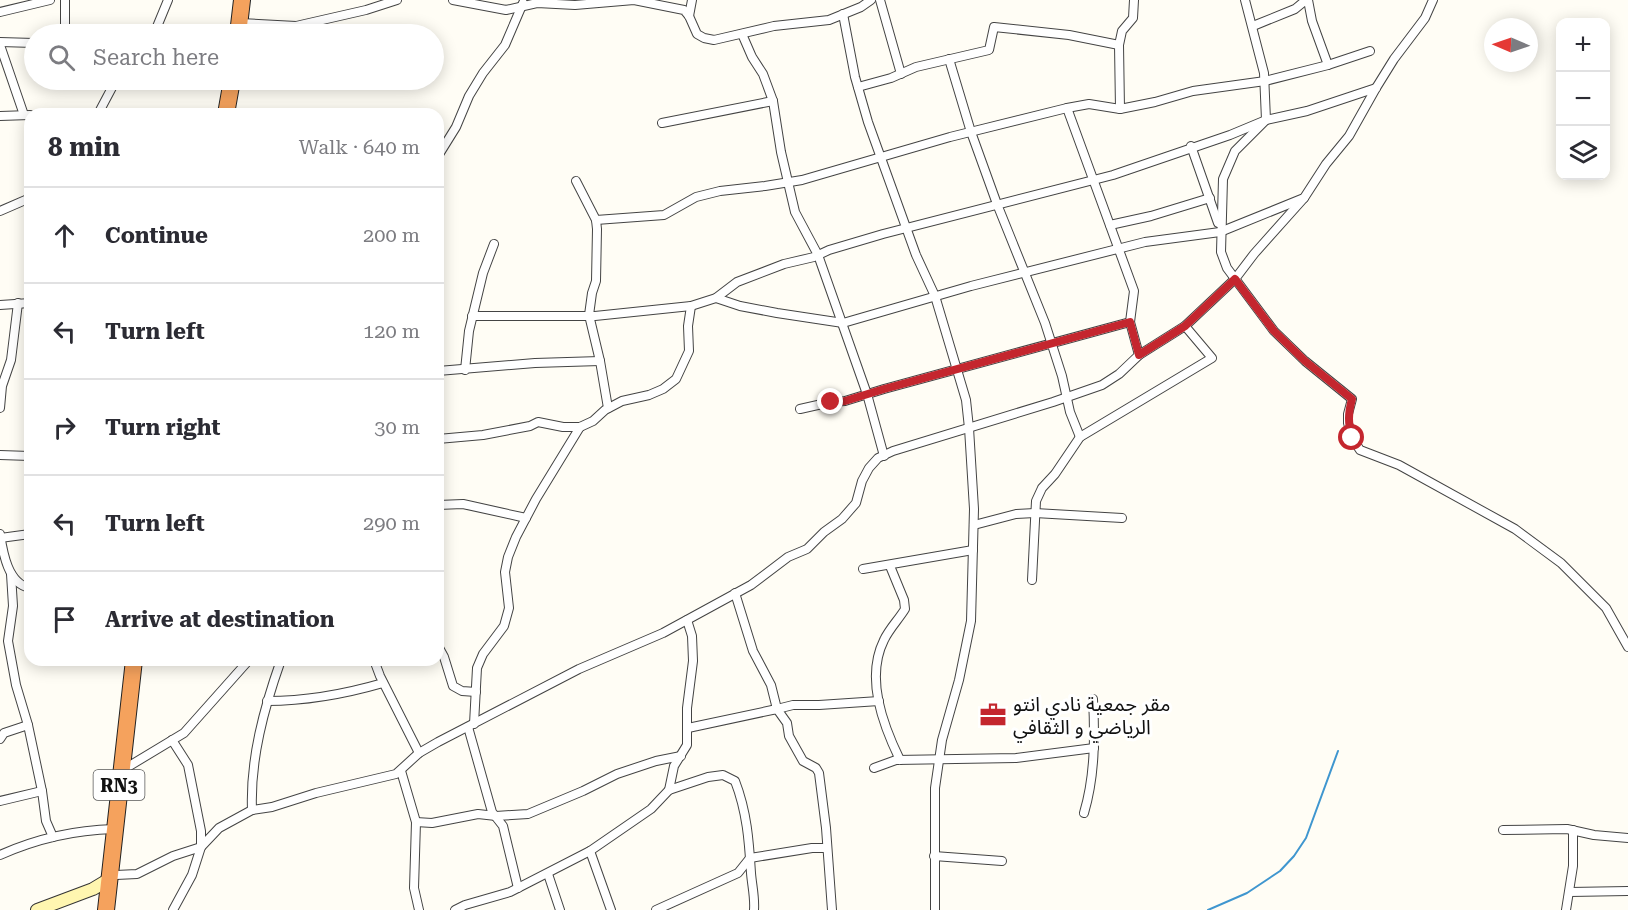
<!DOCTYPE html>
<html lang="en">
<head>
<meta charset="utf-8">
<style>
	:root { --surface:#fff; --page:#f7f7f7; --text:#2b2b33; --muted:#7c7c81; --line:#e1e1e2 }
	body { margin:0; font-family:"Roboto Serif","Noto Sans Arabic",serif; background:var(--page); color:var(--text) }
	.controls { position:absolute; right:18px; top:18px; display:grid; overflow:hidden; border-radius:12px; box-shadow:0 3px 15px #0003 }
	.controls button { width:54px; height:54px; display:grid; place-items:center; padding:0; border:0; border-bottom:2px solid var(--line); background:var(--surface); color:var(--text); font:30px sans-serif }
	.compass { position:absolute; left:1484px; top:18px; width:54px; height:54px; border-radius:50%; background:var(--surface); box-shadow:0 3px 15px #0003; rotate:272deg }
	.stop { position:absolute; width:18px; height:18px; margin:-14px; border:4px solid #c4262e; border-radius:50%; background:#fff }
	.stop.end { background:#c4262e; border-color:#fff; box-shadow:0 2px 6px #0008 }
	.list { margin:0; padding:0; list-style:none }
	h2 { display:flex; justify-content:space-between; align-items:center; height:78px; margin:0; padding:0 24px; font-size:26px }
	h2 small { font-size:20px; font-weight:400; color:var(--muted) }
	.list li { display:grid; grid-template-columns:39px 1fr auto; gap:18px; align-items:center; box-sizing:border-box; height:96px; padding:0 24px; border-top:2px solid var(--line) }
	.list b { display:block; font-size:22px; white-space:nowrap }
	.list em { font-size:20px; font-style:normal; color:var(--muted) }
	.icon { flex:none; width:33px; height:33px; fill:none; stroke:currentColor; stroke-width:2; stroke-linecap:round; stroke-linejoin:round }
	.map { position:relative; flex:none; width:1628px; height:910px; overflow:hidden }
	.search { position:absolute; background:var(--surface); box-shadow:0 3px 15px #0003; left:24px; top:24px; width:420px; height:66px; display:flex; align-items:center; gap:15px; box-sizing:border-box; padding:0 21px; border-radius:33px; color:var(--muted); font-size:22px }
	.panel { position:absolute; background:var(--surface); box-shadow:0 3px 15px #0003; left:24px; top:108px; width:420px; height:558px; border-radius:18px }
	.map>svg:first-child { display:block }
</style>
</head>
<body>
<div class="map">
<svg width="1628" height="910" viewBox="0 0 1628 910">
	<rect width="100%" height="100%" fill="#fffdf5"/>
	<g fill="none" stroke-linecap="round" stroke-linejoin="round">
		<!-- stream -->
		<polyline stroke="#3f96cf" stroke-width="2" points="1208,910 1247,893 1280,871 1294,856 1306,838 1338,751"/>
		<!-- street casing -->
		<g stroke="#444" stroke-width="10">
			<g id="street">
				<polyline points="65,0 65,34"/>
				<polyline points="453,0 506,10 537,3 575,5 634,0 684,10 689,16 697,34 704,38 714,40 774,26 829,20 861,7 871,0"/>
				<polyline points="880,0 901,74"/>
				<polyline points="1245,0 1264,73 1266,120 1235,151 1223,179 1221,252 1227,268 1274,331 1305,361 1352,399 1348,414 1348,423 1352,438 1360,450 1399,465 1515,529 1561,563 1606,608 1628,647"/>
				<polyline points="1308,0 1312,21 1328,65"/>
				<polyline points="0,12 50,0"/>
				<polyline points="843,14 855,77 868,122 916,255 935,296 966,400 969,428 974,509 971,621 959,680 942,740 935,788 935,910"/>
				<polyline points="689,16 692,0"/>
				<polyline points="240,23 296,26 366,10 397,0"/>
				<polyline points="1253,26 1295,9 1306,0"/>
				<polyline points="154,34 168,0"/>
				<polyline points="742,34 752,57 763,74 773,101 781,152 795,212 818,255 867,394 884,456"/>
				<polyline points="0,42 34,43"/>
				<polyline points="0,45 24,115"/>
				<polyline points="949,59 971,132 997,204 1045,323 1062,376 1070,412 1080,437"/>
				<polyline points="858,87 891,78 916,67 989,50 994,27 1069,35 1119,45"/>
				<polyline points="1067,108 1134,291 1130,322 1139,355"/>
				<polyline points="1120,109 1119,45 1122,31 1133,18 1134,0"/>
				<polyline points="98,114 116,80"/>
				<polyline points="0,116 30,115"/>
				<polyline points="662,123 773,101"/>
				<polyline points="1191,146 1218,223"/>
				<polyline points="438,156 456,127 469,96 483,73 505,45 523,3"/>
				<polyline points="576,181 596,220 597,229 596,281 592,293 589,315 600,361 608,408"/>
				<polyline points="0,211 30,198"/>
				<polyline points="596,220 664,215 696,197 720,191 765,186 802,180 950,137 1067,108 1089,104 1120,109 1155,102 1193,91 1265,81 1328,65 1370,51"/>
				<polyline points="1110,225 1151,216 1210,198"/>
				<polyline points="716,298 740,306 777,313 843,323 971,286 1145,242 1220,232 1304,198 1326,164 1349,136 1376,88 1394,59 1425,18 1433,0"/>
				<polyline points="0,305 30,303"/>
				<polyline points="472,316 595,316 691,306 716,298 737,282 784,264 814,257 829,250 883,234 1113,175 1230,135 1266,120 1307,111 1376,88"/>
				<polyline points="465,370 469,331 483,273 494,244"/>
				<polyline points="438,371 535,363 600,361"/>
				<polyline points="0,408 2,386 11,360 18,303"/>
				<polyline points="800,409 831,402 845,401 884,389 1130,322"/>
				<polyline points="438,439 483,435 530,426 538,422 563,427 580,427 593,421 605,410 622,401 649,395 663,389 676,379 689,351 688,326 691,306"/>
				<polyline points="0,455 30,456"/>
				<polyline points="438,505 463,504 526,518"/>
				<polyline points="974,525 1016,514 1035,513 1122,518"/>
				<path d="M0 534C3 553 8 584 30 588"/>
				<polyline points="0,538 30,534"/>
				<path d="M890 566 904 600 905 609C899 619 889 629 884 640 865 678 883 725 900 760"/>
				<polyline points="863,569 973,550"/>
				<polyline points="11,574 13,606 8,641 16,685 28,725 42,791 46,821 53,837"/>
				<polyline points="1032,580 1036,501 1042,488 1055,474 1080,437 1212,358 1185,326"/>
				<polyline points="735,593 753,651 771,685 777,709 793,705 819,705 879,701"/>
				<polyline points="438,646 444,657 453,686 462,691 476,692"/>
				<polyline points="374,660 380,676 419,753"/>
				<path d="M267 701C307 701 345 694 383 683"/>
				<polyline points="474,724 477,668 483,654 504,626 509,608 505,572 508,557 516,537 536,499 580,427"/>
				<polyline points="468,727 492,812 503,826 518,888"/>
				<polyline points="688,728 777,709 787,723 789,736 803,761 816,768 819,773 826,828 832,910"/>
				<polyline points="0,739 4,733 28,725"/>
				<polyline points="172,740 188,765 201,831 201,847 192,875 173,910"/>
				<polyline points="874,768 896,760 1016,758 1094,748"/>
				<polyline points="121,771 184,733 249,660"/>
				<polyline points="401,771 416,822 414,888 419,910"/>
				<polyline points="669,790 674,766 687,745 687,708 693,661 692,636 687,620"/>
				<polyline points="0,801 42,791"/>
				<path d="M252 810C250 759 264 708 281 660"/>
				<path d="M1084 813C1095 776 1095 737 1093 699"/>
				<polyline points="416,822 432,823 478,814 496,816 528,814 583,791 617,774 656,761 681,756"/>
				<polyline points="1503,830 1567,829 1594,835 1628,838"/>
				<polyline points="590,851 611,910"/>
				<path d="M0 855C36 839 75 830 114 829"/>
				<polyline points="934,856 1002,861"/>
				<polyline points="548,874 560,910"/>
				<polyline points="108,880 116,875 137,874 173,856 201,847 219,828 252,810 272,807 316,793 396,774 419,753 438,742 579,669 663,633 751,585 788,557 807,549 824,532 842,519 856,503 862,481 869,468 878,458 893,451 1053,402 1102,385 1119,374 1139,355 1185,326 1235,279 1254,254 1304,198"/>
				<polyline points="1570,892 1628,891"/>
				<path d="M455 910 465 905 510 892 590 851 651 809 669 790 708 777 723 775 735 781C747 812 749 841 751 873 752 886 755 897 754 910"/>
				<polyline points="656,910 738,873 750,858 812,848 827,848"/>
				<polyline points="1566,910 1573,866 1573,830"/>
			</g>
		</g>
		<!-- secondary casing -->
		<g stroke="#333" stroke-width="14">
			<polyline id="secondary" points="37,910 93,889 108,880"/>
		</g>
		<!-- highway casing -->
		<g stroke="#222" stroke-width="18">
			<g id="highway">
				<polyline points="238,34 242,0"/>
				<polyline points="226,114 232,80"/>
				<polyline points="106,910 134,660"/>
			</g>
		</g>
		<!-- street -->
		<use href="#street" stroke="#fff" stroke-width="8"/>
		<!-- secondary -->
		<use href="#secondary" stroke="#fff6b0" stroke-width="12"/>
		<!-- highway -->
		<use href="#highway" stroke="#f5a25d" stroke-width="16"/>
	</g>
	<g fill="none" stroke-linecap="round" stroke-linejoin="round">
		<!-- route -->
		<path stroke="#c4262e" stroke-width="8" d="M831 402 845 401 884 389 1130 322 1139 355 1185 326 1235 279 1274 331 1305 361 1352 399C1348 414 1348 423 1352 438"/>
	</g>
	<!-- icons -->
	<defs>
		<g id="office-bare" transform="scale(2.07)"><path d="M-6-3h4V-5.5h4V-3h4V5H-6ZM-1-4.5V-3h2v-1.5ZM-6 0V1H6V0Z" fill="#c4262e" stroke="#fff" stroke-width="2.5" paint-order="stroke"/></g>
	</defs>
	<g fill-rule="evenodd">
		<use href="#office-bare" x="993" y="715"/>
	</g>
	<g text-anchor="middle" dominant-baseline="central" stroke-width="6" stroke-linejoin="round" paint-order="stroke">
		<!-- shield labels -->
		<rect fill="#fff" stroke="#585858" stroke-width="1.5" x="93.5" y="770" width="51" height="30" rx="4.5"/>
		<g font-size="18" font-weight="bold" fill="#111">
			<text x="119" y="785">RN3</text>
		</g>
		<!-- poi labels -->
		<g font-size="20" fill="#111" stroke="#fff" text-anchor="start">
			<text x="1013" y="704">مقر جمعية نادي انتو<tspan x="1013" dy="23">الرياضي و الثقافي</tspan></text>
		</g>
	</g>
</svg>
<div class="controls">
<button>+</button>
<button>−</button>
<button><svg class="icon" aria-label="layers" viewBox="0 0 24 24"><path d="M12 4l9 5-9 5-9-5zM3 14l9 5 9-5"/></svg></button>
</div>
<svg class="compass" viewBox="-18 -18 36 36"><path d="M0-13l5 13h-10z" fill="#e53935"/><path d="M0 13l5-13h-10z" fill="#7c7c81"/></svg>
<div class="stop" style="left:1352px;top:438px"></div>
<div class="stop end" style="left:831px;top:402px"></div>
<div class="search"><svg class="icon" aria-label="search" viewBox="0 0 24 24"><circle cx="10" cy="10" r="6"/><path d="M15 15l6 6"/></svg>Search here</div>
<section class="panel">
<h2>8 min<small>Walk · 640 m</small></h2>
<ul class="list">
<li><svg class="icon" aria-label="ahead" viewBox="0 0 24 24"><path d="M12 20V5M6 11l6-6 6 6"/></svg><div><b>Continue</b></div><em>200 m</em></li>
<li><svg class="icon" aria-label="left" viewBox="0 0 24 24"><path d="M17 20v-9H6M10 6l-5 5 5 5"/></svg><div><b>Turn left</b></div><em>120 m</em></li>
<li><svg class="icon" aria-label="right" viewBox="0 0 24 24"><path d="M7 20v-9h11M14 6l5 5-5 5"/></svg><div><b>Turn right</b></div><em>30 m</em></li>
<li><svg class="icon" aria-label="left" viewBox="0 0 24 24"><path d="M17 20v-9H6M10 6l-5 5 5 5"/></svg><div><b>Turn left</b></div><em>290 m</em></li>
<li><svg class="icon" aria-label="arrive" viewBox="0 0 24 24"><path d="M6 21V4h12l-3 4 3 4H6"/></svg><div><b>Arrive at destination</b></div></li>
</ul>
</section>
</div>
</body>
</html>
